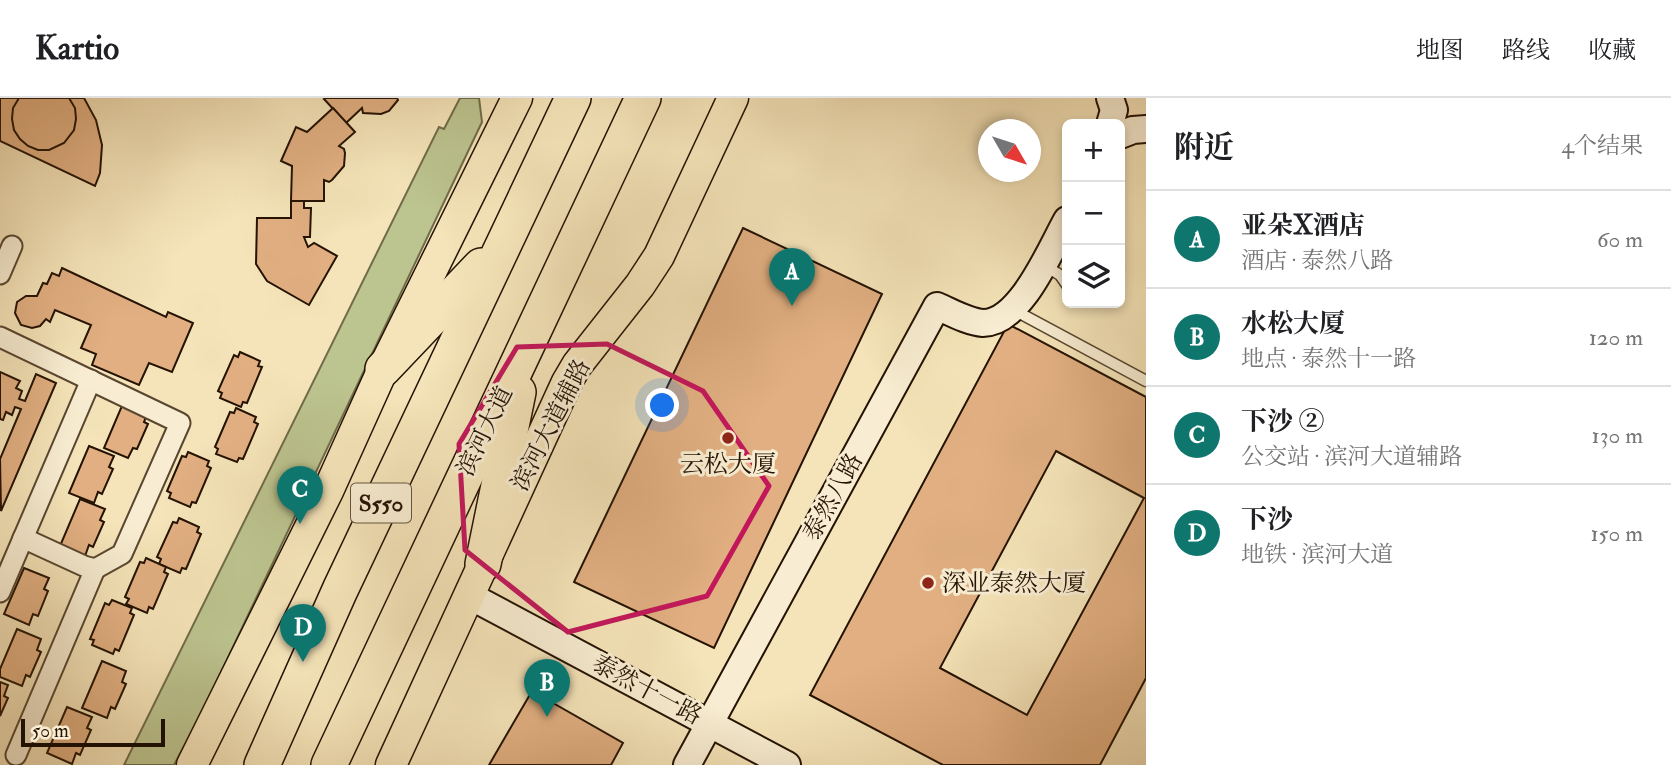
<!DOCTYPE html>
<html lang="zh">
<head>
<meta charset="utf-8">
<style>
	:root { --surface:#fff; --page:#f6f6f6; --text:#202124; --muted:#757577; --line:#e0e0e0; --accent:#0f766e }
	body { margin:0; font-family:"IM FELL Double Pica","Noto Serif SC",serif; background:var(--page); color:var(--text) }
	.controls { position:absolute; right:21px; top:21px; display:grid; overflow:hidden; border-radius:10px; box-shadow:0 4px 10px #0003 }
	.controls button { width:63px; height:63px; display:grid; place-items:center; padding:0; border:0; border-bottom:2px solid var(--line); background:var(--surface); color:var(--text); font:35px sans-serif }
	.compass { position:absolute; left:978px; top:21px; width:63px; height:63px; border-radius:50%; background:var(--surface); box-shadow:0 4px 10px #0003; rotate:129deg }
	.scale { position:absolute; left:21px; bottom:18px; width:144px; box-sizing:border-box; padding-left:7px; border:4px solid #241203; border-top:0; font-size:19px; line-height:24px; white-space:nowrap; color:#241203; -webkit-text-stroke:5px #f8edd2; paint-order:stroke }
	.you { position:absolute; left:663px; top:308px; width:24px; height:24px; margin:-18px; border:5px solid #fff; border-radius:50%; background:#1a73e8; box-shadow:0 0 0 10px #1a73e833 }
	.badge { display:grid; place-items:center; width:46px; height:46px; border-radius:50%; background:var(--accent); color:#fff; font-size:23px; font-weight:700 }
	.pin { position:absolute; translate:-50% -58px; filter:drop-shadow(0 2px 4px #0008) }
	.pin::after { content:''; position:absolute; top:37px; width:24px; height:21px; background:inherit; clip-path:polygon(0 0,100% 0,50% 100%) }
	.list { margin:0; padding:0; list-style:none }
	h2 { display:flex; justify-content:space-between; align-items:center; height:91px; margin:0; padding:0 28px; font-size:30px }
	h2 small { font-size:23px; font-weight:400; color:var(--muted) }
	.list li { display:grid; grid-template-columns:46px 1fr auto; gap:21px; align-items:center; box-sizing:border-box; height:98px; padding:0 28px; border-top:2px solid var(--line) }
	.list b { display:block; font-size:26px; white-space:nowrap }
	.list p { margin:0; font-size:23px; white-space:nowrap; color:var(--muted) }
	.list em { font-size:23px; font-style:normal; color:var(--muted) }
	.icon { flex:none; width:38px; height:38px; fill:none; stroke:currentColor; stroke-width:2; stroke-linecap:round; stroke-linejoin:round }
	.map { position:relative; flex:none; width:1146px; height:667px; overflow:hidden }
	header { display:flex; align-items:center; gap:42px; box-sizing:border-box; height:98px; padding:0 35px; background:var(--surface); border-bottom:2px solid var(--line) }
	header strong { font-size:33px }
	nav { display:flex; gap:38px; margin-inline-start:auto; font-size:24px }
	main { display:flex }
	aside { flex:1; background:var(--surface) }
	.map>svg:first-child { display:block }
</style>
</head>
<body>
<header>
<strong>Kartio</strong>
<nav><a>地图</a><a>路线</a><a>收藏</a></nav>
</header>
<main>
<div class="map">
<svg width="1146" height="667" viewBox="0 0 1146 667">
	<rect width="100%" height="100%" fill="#f5e4b9"/>
	<filter id="stains"><feTurbulence type="fractalNoise" baseFrequency=".00286" numOctaves="4"/><feColorMatrix values="0 0 0 0 .2 0 0 0 0 .09 0 0 0 0 .02 0 0 0 .5 -.17"/></filter>
	<radialGradient id="worn" r=".72"><stop offset=".6" stop-color="#630" stop-opacity="0"/><stop offset="1" stop-color="#630" stop-opacity=".3"/></radialGradient>
	<!-- green -->
	<polygon fill="#bcc48f" stroke="#706b49" stroke-width="2" points="460,0 479,0 482,24 204,610 174,667 124,667 439,29 444,31"/>
	<!-- building -->
	<g fill="#e1af81" stroke="#241203" stroke-width="2" fill-rule="evenodd">
		<polygon points="0,0 84,0 96,22 102,47 100,75 95,88 0,43"/>
		<polygon points="69,0 75,10 76,21 74,32 64,45 49,52 38,52 28,48 20,41 14,32 12,21 13,10 19,0"/>
		<polygon points="326,0 397,0 398,2 389,13 381,16 363,15 362,10 346,25 324,1"/>
		<polygon points="333,10 355,34 339,48 344,51 345,55 344,68 332,82 329,84 324,82 324,103 291,103 292,68 281,63 296,29 307,34"/>
		<polygon points="291,103 304,103 304,110 311,110 310,139 304,139 308,149 314,145 337,158 309,207 267,183 256,166 257,120 291,120"/>
		<polygon points="743,130 882,196 714,550 574,484"/>
		<polygon points="62,170 166,219 168,214 193,225 172,274 149,265 139,287 92,267 96,256 81,250 91,227 55,212 50,224 46,221 40,228 32,230 21,227 15,215 17,204 26,198 37,198 43,185 47,186 52,175 59,178"/>
		<path d="M1008 226 1146 299V580L1100 667H943L810 597ZM1056 353 1144 400 1027 617 940 570Z"/>
		<polygon points="240,254 260,263 258,268 262,269 247,305 243,304 241,309 220,300 222,295 218,293 234,257 238,259"/>
		<polygon points="0,274 20,283 16,290 22,293 19,301 25,303 36,276 56,285 1,413 0,361 21,311 15,309 12,317 6,314 3,322 0,321"/>
		<polygon points="124,303 148,314 144,324 148,326 137,351 133,350 128,360 104,350"/>
		<polygon points="236,310 256,319 254,324 258,326 243,361 239,360 237,364 216,356 218,351 215,349 230,314 234,315"/>
		<polygon points="89,348 114,358 109,369 113,371 102,396 98,394 94,405 69,395"/>
		<polygon points="188,354 209,363 207,368 211,370 196,405 192,404 190,409 169,400 171,395 167,393 182,358 186,359"/>
		<polygon points="80,401 105,411 100,422 104,424 93,449 89,447 85,458 60,448"/>
		<polygon points="179,420 199,429 197,434 201,436 186,471 182,470 180,475 159,466 161,461 157,459 173,424 177,425"/>
		<polygon points="146,460 166,469 164,474 168,476 153,511 149,509 147,515 126,506 129,501 125,499 140,464 144,465"/>
		<polygon points="24,470 49,480 44,491 48,493 38,518 33,516 29,527 4,516"/>
		<polygon points="112,502 132,510 130,515 134,517 119,553 115,551 113,556 92,547 94,542 90,541 105,505 109,507"/>
		<polygon points="17,531 41,541 37,552 41,554 30,579 26,577 22,588 0,579 0,571"/>
		<polygon points="102,563 126,573 122,584 126,586 115,611 111,609 107,620 82,610"/>
		<polygon points="0,584 8,587 4,598 8,600 0,618"/>
		<polygon points="532,593 623,645 611,667 489,667"/>
		<polygon points="67,609 92,619 87,630 91,632 80,657 76,655 72,666 47,655"/>
	</g>
	<g fill="none" stroke-linecap="round" stroke-linejoin="round">
		<!-- lane casing -->
		<g stroke="#584630" stroke-width="13">
			<g id="lane">
				<polyline points="1044,167 1060,177 1067,187"/>
				<polyline points="1012,211 1146,283"/>
			</g>
		</g>
		<!-- street casing -->
		<g stroke="#584630" stroke-width="23">
			<g id="street">
				<polyline points="0,176 12,148"/>
				<polyline points="0,239 180,325 122,456 95,471 84,468 23,440"/>
				<polyline points="0,494 91,282"/>
				<polyline points="16,657 95,471"/>
			</g>
		</g>
		<!-- secondary casing -->
		<g stroke="#241203" stroke-width="30">
			<g id="secondary">
				<polyline points="1110,26 1114,12 1110,0"/>
				<polyline points="1120,37 1133,32 1146,31"/>
				<polyline points="470,498 787,667"/>
				<path d="M687 667 937 208C951 214 968 224 983 225 1021 225 1051 150 1067 122"/>
			</g>
		</g>
		<!-- primary casing -->
		<g stroke="#241203" stroke-width="33">
			<g id="primary">
				<polyline points="192,667 328,393 383,271 517,0"/>
				<polyline points="391,667 567,284 577,267 640,187 659,158 733,0"/>
			</g>
		</g>
		<!-- highway casing -->
		<g stroke="#241203" stroke-width="38">
			<g id="highway">
				<polyline points="383,271 481,168"/>
				<polyline points="483,466 518,294"/>
				<polyline points="262,667 340,492 573,0"/>
				<polyline points="329,667 643,0"/>
			</g>
		</g>
		<!-- lane -->
		<use href="#lane" stroke="#f8edd2" stroke-width="10"/>
		<!-- street -->
		<use href="#street" stroke="#f8edd2" stroke-width="19"/>
		<!-- secondary -->
		<use href="#secondary" stroke="#f8edd2" stroke-width="26"/>
		<!-- primary -->
		<use href="#primary" stroke="#f5e4b9" stroke-width="30"/>
		<!-- highway -->
		<use href="#highway" stroke="#f5e4b9" stroke-width="35"/>
	</g>
	<!-- marked area -->
	<path fill="none" stroke="#c2185b" stroke-width="5" stroke-linejoin="round" d="M607 246 703 293 769 388 707 498 568 534 465 452 459 346 517 249Z"/>
	<!-- markers -->
	<g fill="#8f2418" stroke="#f8edd2" stroke-width="2.5">
		<circle cx="728" cy="340" r="7"/>
		<circle cx="928" cy="485" r="7"/>
	</g>
	<g text-anchor="middle" dominant-baseline="central" stroke-width="6" stroke-linejoin="round" paint-order="stroke">
		<!-- shield labels -->
		<rect fill="#f8edd2" stroke="#645441" stroke-width="2" x="351" y="385.5" width="60" height="39" rx="5"/>
		<g font-size="23" font-weight="bold" fill="#241203">
			<text x="381" y="405">S550</text>
		</g>
		<!-- street labels -->
		<g font-size="24" fill="#241203" stroke="#f8edd2">
			<text transform="translate(551 327) rotate(-63)">滨河大道辅路</text>
			<text transform="translate(485 333) rotate(-64)">滨河大道</text>
			<text transform="translate(833 399) rotate(-61)">泰然八路</text>
			<text transform="translate(647 592) rotate(28)">泰然十一路</text>
		</g>
		<!-- poi labels -->
		<g font-size="24" fill="#241203" stroke="#f8edd2">
			<text x="728" y="366">云松大厦</text>
			<text x="942" y="485" text-anchor="start">深业泰然大厦</text>
		</g>
	</g>
	<rect width="100%" height="100%" filter="url(#stains)"/>
	<rect width="100%" height="100%" fill="url(#worn)"/>
</svg>
<div class="controls">
<button>+</button>
<button>−</button>
<button><svg class="icon" aria-label="layers" viewBox="0 0 24 24"><path d="M12 4l9 5-9 5-9-5zM3 14l9 5 9-5"/></svg></button>
</div>
<svg class="compass" viewBox="-18 -18 36 36"><path d="M0-13l5 13h-10z" fill="#e53935"/><path d="M0 13l5-13h-10z" fill="#757577"/></svg>
<div class="scale">50 m</div>
<div class="you"></div>
<div class="pin badge" style="left:792px;top:208px">A</div>
<div class="pin badge" style="left:547px;top:619px">B</div>
<div class="pin badge" style="left:300px;top:426px">C</div>
<div class="pin badge" style="left:303px;top:564px">D</div>
</div>
<aside>
<h2>附近<small>4个结果</small></h2>
<ul class="list">
<li><span class="badge">A</span><div><b>亚朵X酒店</b><p>酒店 · 泰然八路</p></div><em>60 m</em></li>
<li><span class="badge">B</span><div><b>水松大厦</b><p>地点 · 泰然十一路</p></div><em>120 m</em></li>
<li><span class="badge">C</span><div><b>下沙 ②</b><p>公交站 · 滨河大道辅路</p></div><em>130 m</em></li>
<li><span class="badge">D</span><div><b>下沙</b><p>地铁 · 滨河大道</p></div><em>150 m</em></li>
</ul>
</aside>
</main>
</body>
</html>
